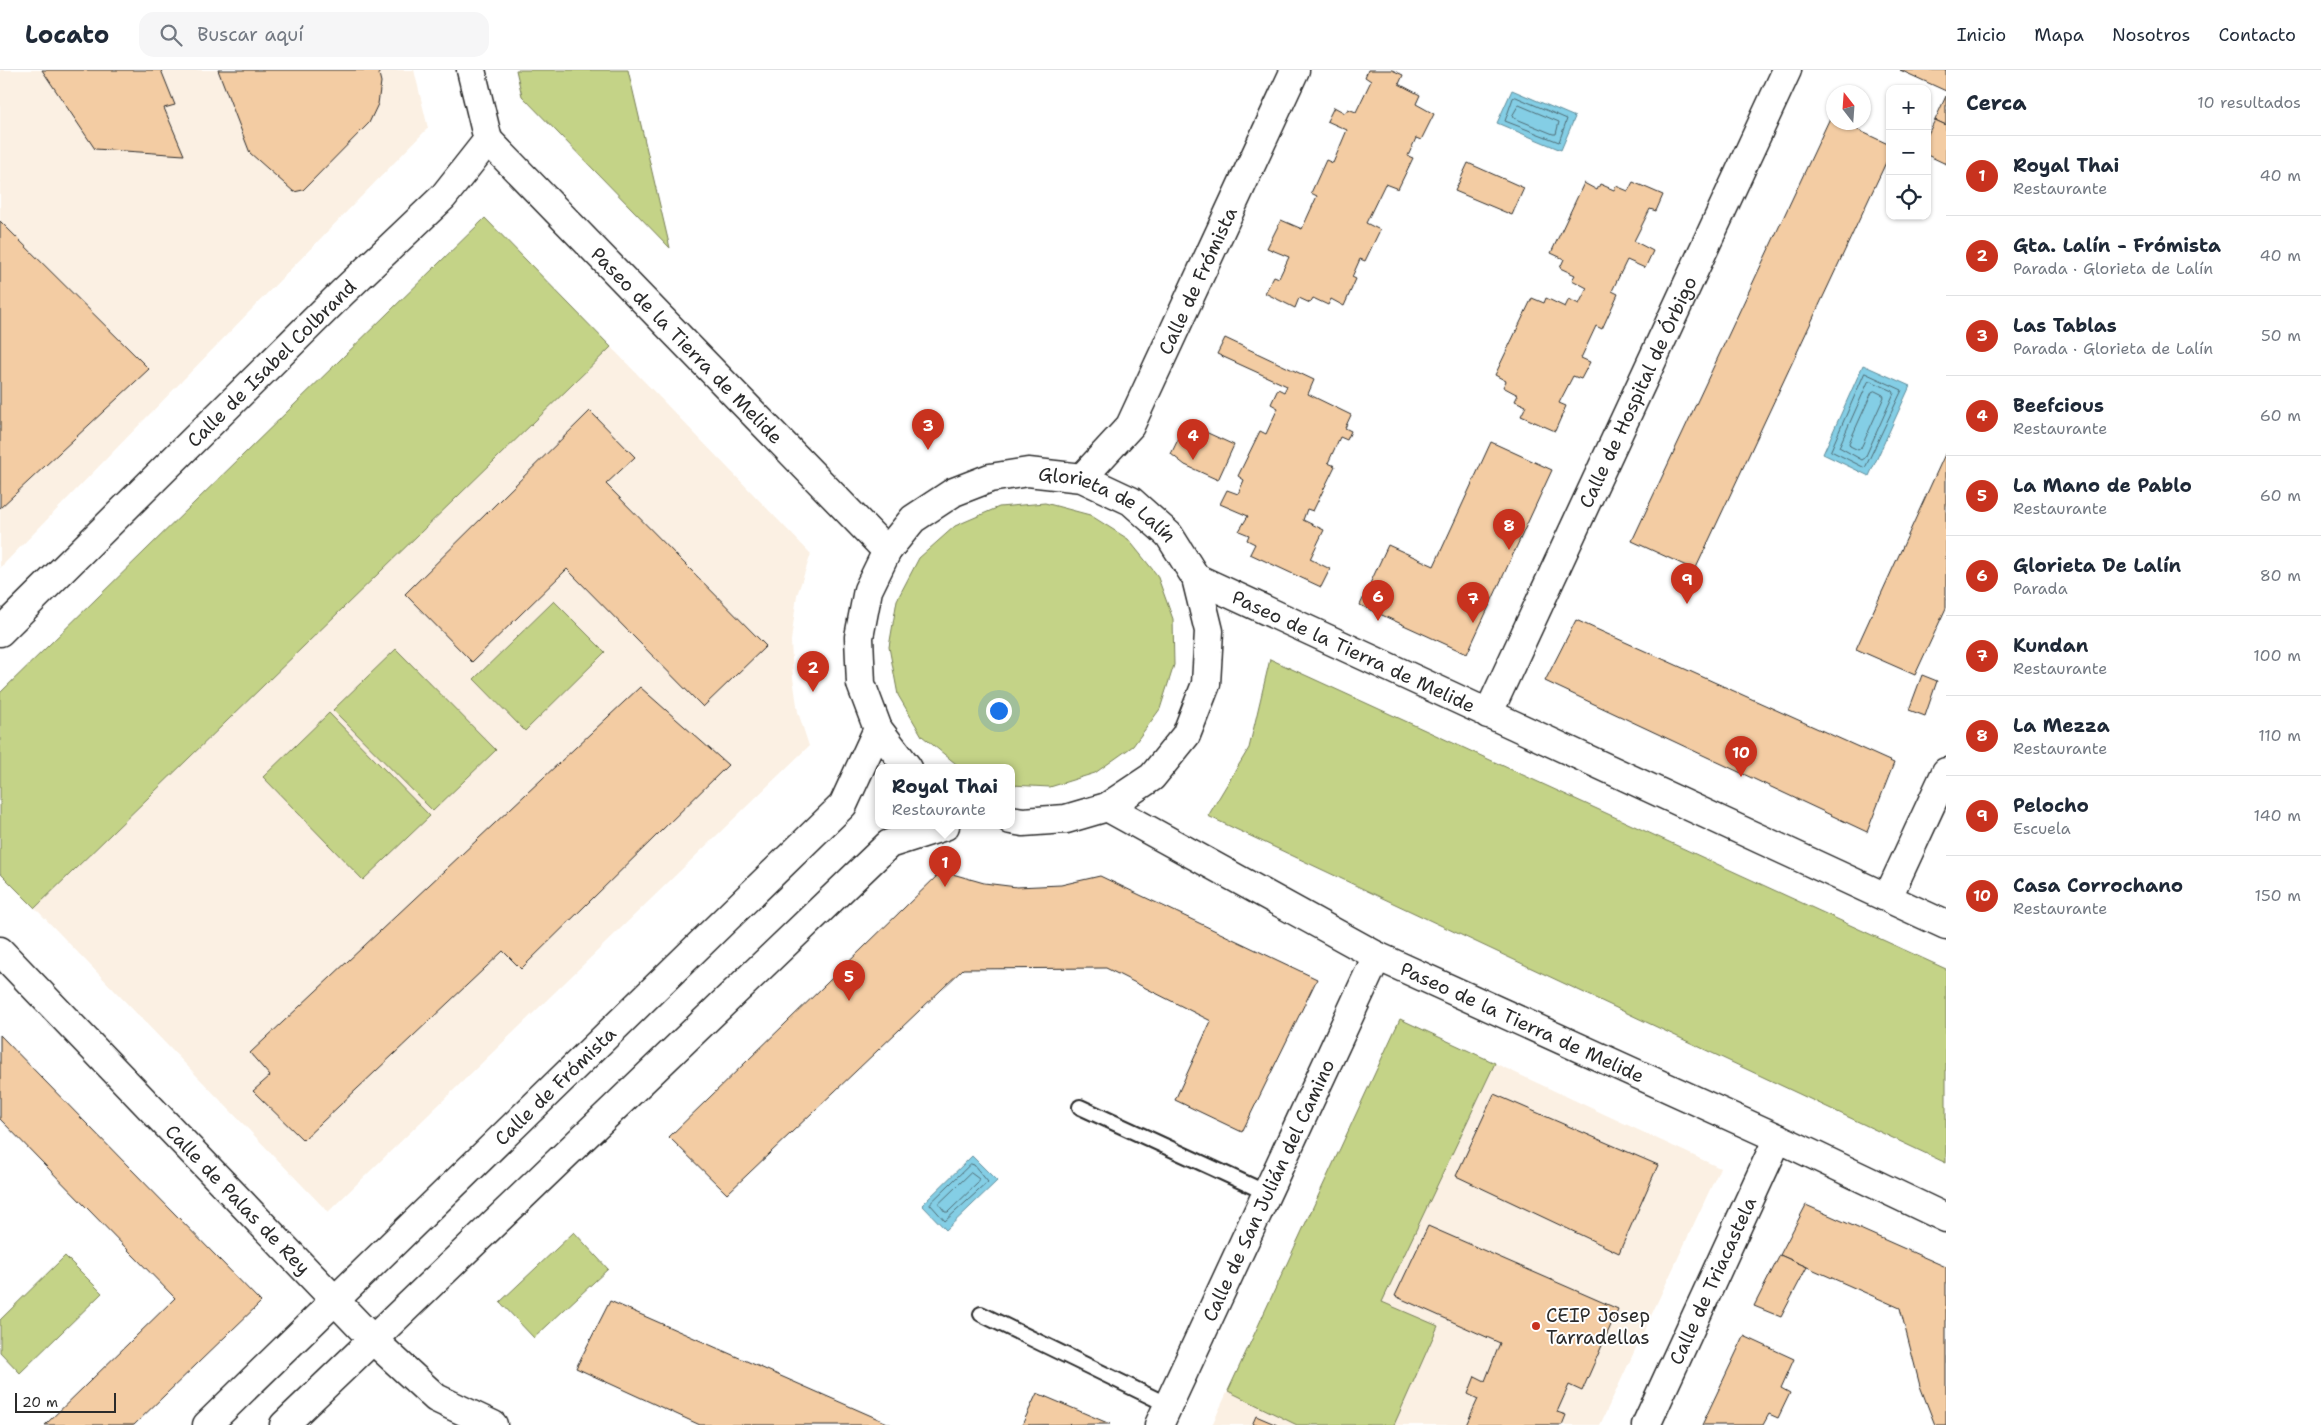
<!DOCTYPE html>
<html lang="es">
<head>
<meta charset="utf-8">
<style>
	:root { --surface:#fff; --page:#f6f6f7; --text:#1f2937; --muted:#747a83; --line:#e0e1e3; --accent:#c8321e }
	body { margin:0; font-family:"Shantell Sans",sans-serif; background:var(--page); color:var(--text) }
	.controls { position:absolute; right:15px; top:15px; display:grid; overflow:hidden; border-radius:10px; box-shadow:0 1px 4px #0004 }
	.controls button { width:45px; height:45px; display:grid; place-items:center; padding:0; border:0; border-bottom:1px solid var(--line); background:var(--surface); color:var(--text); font:25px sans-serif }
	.compass { position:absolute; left:1826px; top:15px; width:45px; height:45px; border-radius:50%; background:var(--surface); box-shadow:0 1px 4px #0004; rotate:343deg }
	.scale { position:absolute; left:15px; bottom:12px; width:101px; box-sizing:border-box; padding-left:5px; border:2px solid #2b2b2b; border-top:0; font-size:14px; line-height:18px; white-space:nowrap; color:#2b2b2b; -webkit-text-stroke:4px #fff; paint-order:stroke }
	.you { position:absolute; left:998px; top:640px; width:18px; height:18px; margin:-12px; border:4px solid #fff; border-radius:50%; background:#1a73e8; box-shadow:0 0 0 8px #1a73e833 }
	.badge { display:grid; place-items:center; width:32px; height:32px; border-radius:50%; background:var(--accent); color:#fff; font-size:16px; font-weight:700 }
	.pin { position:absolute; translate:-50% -41px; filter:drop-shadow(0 1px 2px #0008) }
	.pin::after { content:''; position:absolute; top:26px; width:18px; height:15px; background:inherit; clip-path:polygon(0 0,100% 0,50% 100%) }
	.popup { position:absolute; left:875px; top:694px; width:140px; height:65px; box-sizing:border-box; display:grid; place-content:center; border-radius:10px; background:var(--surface); filter:drop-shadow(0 1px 4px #0005); font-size:16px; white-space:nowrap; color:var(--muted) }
	.popup b { font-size:19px; color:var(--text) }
	.popup::after { content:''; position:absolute; left:50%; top:100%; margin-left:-10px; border:10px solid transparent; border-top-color:var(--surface) }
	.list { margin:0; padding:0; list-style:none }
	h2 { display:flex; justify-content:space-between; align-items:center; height:65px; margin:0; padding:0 20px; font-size:21px }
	h2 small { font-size:16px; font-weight:400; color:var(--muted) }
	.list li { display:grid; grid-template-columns:32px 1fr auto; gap:15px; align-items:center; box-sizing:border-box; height:80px; padding:0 20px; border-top:1px solid var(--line) }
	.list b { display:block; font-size:19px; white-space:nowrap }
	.list p { margin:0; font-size:16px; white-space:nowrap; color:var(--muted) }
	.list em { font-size:16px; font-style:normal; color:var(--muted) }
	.icon { flex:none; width:28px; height:28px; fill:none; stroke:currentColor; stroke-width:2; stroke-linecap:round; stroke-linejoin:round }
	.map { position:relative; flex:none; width:1946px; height:1355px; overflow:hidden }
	header { display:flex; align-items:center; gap:30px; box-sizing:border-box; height:70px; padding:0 25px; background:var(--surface); border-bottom:1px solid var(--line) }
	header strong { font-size:24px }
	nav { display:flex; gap:28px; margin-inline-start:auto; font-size:18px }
	.search { width:350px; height:45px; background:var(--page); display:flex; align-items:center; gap:12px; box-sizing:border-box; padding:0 18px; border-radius:15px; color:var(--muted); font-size:19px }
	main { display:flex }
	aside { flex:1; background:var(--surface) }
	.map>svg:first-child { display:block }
</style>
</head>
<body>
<header>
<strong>Locato</strong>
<div class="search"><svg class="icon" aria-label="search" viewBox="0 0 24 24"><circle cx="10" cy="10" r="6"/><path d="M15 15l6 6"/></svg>Buscar aquí</div>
<nav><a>Inicio</a><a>Mapa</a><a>Nosotros</a><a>Contacto</a></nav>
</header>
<main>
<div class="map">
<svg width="1946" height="1355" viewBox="0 0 1946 1355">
	<rect width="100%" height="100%" fill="#fff"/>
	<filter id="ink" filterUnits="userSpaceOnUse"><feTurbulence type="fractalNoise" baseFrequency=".02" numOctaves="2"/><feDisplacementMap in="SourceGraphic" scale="10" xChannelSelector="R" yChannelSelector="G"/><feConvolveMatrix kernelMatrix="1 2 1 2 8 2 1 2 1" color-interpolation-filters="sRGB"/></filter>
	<g filter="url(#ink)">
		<!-- built -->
		<g fill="#fbf0e3">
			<polygon points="0,0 414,0 428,58 0,498"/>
			<polygon points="611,277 811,484 797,525 791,571 793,608 798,642 809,676 328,1142 35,838"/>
			<polygon points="1400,949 1720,1098 1600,1355 1212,1355"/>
		</g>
		<!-- green -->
		<g fill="#c4d387" stroke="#787f59">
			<polygon points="516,0 628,0 670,178 522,26"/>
			<polygon points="485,148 611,277 35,838 0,803 0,623"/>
			<polygon points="1045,433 1090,445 1128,469 1157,505 1173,549 1174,595 1160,639 1133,676 1095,703 1050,717 1011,715 1011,698 961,698 922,666 898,625 889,577 897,530 919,488 955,456 999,437"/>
			<polygon points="554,531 605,582 525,661 474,609"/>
			<polygon points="396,579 496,680 433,741 333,640"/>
			<polygon points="1270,589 1946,899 1946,1093 1208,746 1249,678"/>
			<polygon points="329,643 430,746 363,810 263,707"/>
			<polygon points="1400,949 1495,993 1382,1232 1438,1256 1394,1355 1297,1355 1228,1321"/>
			<polygon points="574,1162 608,1199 534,1268 500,1232"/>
			<polygon points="65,1186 102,1223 20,1303 0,1282 0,1250"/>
		</g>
		<!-- water -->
		<g fill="#84cee5" stroke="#608d9b">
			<polygon points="1512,20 1575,47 1561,80 1497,53"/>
			<polygon points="1863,295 1910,316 1869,406 1823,384"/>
			<polygon points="972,1086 997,1111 946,1160 922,1135"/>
		</g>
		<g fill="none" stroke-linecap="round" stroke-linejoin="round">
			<!-- shore -->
			<g stroke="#4f6c75" stroke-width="1">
				<polygon points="1516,27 1567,49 1559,72 1505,51 1513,28"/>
				<polygon points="1519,35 1559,52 1556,64 1553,64 1514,48 1513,45"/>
				<polygon points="1865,303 1902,320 1865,398 1831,381"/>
				<polygon points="1871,311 1893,321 1894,323 1865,388 1862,390 1839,377 1868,312"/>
				<polygon points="1875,321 1883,325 1884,327 1861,378 1858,380 1850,376 1849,373 1872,322"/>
				<polygon points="971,1094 974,1095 988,1112 945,1151 930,1134"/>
				<polygon points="971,1103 979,1109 979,1112 948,1142 945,1142 939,1134"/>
			</g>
		</g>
		<!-- building -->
		<g fill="#f3cca3" stroke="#2b2b2b">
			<polygon points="42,0 161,0 175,35 164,38 184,85 95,79"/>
			<polygon points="218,0 378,0 381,12 378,34 369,53 303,120 294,122 250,83"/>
			<polygon points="1368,0 1392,0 1403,5 1399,14 1420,25 1416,34 1434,44 1421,70 1416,68 1408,86 1413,88 1398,119 1385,114 1366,153 1380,160 1365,191 1360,189 1352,207 1356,209 1344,236 1331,229 1328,235 1313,228 1310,233 1299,228 1295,238 1265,223 1274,206 1279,208 1289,187 1267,178 1281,150 1302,159 1317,126 1311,123 1326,90 1333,93 1347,60 1327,51 1334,37 1345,43 1348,39 1356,42 1371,11 1365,7"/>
			<polygon points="1900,0 1946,0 1946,21"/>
			<polygon points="1946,26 1946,55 1935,50"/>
			<polygon points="1830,48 1834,49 1834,52 1841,52 1890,75 1890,84 1695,500 1632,471"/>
			<polygon points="1935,50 1946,55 1946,94 1927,85 1927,66"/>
			<polygon points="1468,93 1524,118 1512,145 1455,121"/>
			<polygon points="1633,112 1663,125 1656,141 1650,139 1634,171 1653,181 1645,198 1627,190 1612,221 1618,224 1602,259 1596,256 1581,288 1590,292 1581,309 1573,306 1559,333 1566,336 1555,361 1521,346 1526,336 1515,331 1518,325 1503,317 1506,311 1495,305 1532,228 1544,233 1546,228 1565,237 1569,229 1579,234 1587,218 1572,210 1575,205 1560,198 1564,189 1551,183 1584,113 1597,120 1600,114 1614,120 1616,116 1628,121"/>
			<polygon points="0,151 149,299 0,438"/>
			<polygon points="1225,268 1314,310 1308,324 1351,345 1345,358 1351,361 1347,370 1340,367 1328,393 1335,396 1313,441 1307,439 1303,450 1324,460 1310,489 1330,499 1321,517 1250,484 1255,474 1247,470 1249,465 1239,461 1248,446 1220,434 1227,420 1238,424 1244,410 1238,406 1260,361 1266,364 1278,338 1271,334 1278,319 1284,322 1287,316 1217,284"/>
			<polygon points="590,341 635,387 606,414 766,576 703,637 567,499 472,592 405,524"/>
			<polygon points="1186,353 1234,375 1218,410 1185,395 1171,384"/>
			<polygon points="1491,372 1552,400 1467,584 1360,535 1388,475 1434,496"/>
			<polygon points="1946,382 1946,538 1915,605 1856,579"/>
			<polygon points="1576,550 1894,693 1867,762 1545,611"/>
			<polygon points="1922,605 1937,611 1925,646 1909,640"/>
			<polygon points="640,617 728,695 521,899 503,881 303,1070 253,1021 270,1006 250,983"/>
			<polygon points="942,801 984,813 1017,817 1061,815 1100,806 1317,909 1242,1062 1175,1030 1211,951 1106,898 963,899 727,1124 669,1067"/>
			<polygon points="0,965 261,1232 134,1355 45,1355 175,1228 0,1049"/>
			<polygon points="1494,1024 1658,1095 1619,1183 1456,1106"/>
			<polygon points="1806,1135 1946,1197 1946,1355 1935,1355 1920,1316 1900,1238 1780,1185"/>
			<polygon points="1428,1156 1618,1239 1582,1321 1569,1315 1557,1342 1566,1345 1562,1355 1466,1355 1478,1329 1468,1324 1475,1306 1485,1311 1500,1273 1395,1226"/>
			<polygon points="1780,1185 1807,1197 1781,1247 1754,1236"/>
			<polygon points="610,1231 892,1355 700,1355 576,1298"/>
			<polygon points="1744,1266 1794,1289 1781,1318 1790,1323 1778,1348 1769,1344 1763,1355 1702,1355"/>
			<polygon points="1037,1323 1110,1354 1022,1355"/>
			<polygon points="1256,1346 1277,1355 1252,1355"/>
		</g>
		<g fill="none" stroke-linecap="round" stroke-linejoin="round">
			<!-- lane casing -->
			<g stroke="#2b2b2b" stroke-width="18">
				<g id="lane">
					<polyline points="1080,1037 1267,1123"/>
					<polyline points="981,1244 1168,1335"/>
				</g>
			</g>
			<!-- street casing -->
			<g stroke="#2b2b2b" stroke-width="31">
				<g id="street">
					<polyline points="471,0 488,70"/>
					<path id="s1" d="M488 70 887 481"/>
					<path id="s2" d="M1082 408 1130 356 1295 0"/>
					<path id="s3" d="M1196 508 1946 855"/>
					<path id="s4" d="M0 562 342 223 443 127 488 70"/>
					<path id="s5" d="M1488 644 1787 0"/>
					<path id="s6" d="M908 698 878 659 861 614 859 567 868 520 887 481 913 449 954 422 990 408 1028 402 1082 408 1131 431 1169 465 1196 508 1209 561 1206 614 1186 665 1152 707 1107 737 1066 749 1023 752 1011 750"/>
					<path id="s7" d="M1107 737 1377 886 1778 1068 1946 1148"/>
					<polyline points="1888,827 1946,702"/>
					<path id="s8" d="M0 881 372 1269 436 1328 493 1355"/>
					<path id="s9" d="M207 1355 843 735 878 659"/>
					<polyline points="284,1355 889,774 945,756"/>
					<path id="s10" d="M1159 1355 1377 886"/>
					<path id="s11" d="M1646 1355 1778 1068"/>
				</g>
			</g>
			<!-- lane -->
			<use href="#lane" stroke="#fff" stroke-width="14"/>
			<!-- street -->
			<use href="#street" stroke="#fff" stroke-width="28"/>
		</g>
	</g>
	<!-- markers -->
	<circle fill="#c8321e" stroke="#fff" stroke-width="2" cx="1536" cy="1256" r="5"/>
	<g text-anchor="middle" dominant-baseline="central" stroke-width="4" stroke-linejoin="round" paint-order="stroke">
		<!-- street labels -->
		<g font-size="19" fill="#2b2b2b" stroke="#fff">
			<text stroke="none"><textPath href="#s2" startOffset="231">Calle de Frómista</textPath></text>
			<text stroke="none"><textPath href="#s1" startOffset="286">Paseo de la Tierra de Melide</textPath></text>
			<text stroke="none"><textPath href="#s4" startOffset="382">Calle de Isabel Colbrand</textPath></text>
			<text stroke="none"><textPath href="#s5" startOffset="355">Calle de Hospital de Órbigo</textPath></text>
			<text stroke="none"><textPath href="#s6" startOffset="491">Glorieta de Lalín</textPath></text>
			<text stroke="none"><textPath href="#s3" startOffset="174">Paseo de la Tierra de Melide</textPath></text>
			<text stroke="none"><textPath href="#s7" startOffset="468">Paseo de la Tierra de Melide</textPath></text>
			<text stroke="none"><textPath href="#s9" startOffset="486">Calle de Frómista</textPath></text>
			<text stroke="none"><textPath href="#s10" startOffset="259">Calle de San Julián del Camino</textPath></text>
			<text stroke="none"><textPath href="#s8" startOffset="344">Calle de Palas de Rey</textPath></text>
			<text stroke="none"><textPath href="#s11" startOffset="159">Calle de Triacastela</textPath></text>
		</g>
		<!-- poi labels -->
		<g font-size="19" fill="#2b2b2b" stroke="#fff" text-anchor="start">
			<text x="1546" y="1245">CEIP Josep<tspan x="1546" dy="22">Tarradellas</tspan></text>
		</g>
	</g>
</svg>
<div class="controls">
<button>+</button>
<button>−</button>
<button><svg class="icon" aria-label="locate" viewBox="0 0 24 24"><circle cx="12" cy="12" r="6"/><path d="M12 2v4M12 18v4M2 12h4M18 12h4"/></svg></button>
</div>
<svg class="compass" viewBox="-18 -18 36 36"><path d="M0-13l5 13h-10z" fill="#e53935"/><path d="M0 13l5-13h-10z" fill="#747a83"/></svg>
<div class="scale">20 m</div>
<div class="you"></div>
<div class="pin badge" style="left:945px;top:817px">1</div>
<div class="popup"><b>Royal Thai</b>Restaurante</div>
<div class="pin badge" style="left:813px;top:622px">2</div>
<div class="pin badge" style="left:928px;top:380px">3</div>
<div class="pin badge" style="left:1193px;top:390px">4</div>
<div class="pin badge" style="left:849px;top:931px">5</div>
<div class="pin badge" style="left:1378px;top:551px">6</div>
<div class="pin badge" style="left:1473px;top:553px">7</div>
<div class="pin badge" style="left:1509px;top:480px">8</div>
<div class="pin badge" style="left:1687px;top:534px">9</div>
<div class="pin badge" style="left:1741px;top:707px">10</div>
</div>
<aside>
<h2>Cerca<small>10 resultados</small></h2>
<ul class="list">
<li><span class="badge">1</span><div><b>Royal Thai</b><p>Restaurante</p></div><em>40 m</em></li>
<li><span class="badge">2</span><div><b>Gta. Lalín - Frómista</b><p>Parada · Glorieta de Lalín</p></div><em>40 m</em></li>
<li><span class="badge">3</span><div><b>Las Tablas</b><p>Parada · Glorieta de Lalín</p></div><em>50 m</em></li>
<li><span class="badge">4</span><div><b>Beefcious</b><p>Restaurante</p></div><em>60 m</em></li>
<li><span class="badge">5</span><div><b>La Mano de Pablo</b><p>Restaurante</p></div><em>60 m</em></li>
<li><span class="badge">6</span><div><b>Glorieta De Lalín</b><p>Parada</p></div><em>80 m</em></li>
<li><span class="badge">7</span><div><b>Kundan</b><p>Restaurante</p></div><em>100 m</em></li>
<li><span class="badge">8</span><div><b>La Mezza</b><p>Restaurante</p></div><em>110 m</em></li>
<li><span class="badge">9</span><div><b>Pelocho</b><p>Escuela</p></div><em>140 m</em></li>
<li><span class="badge">10</span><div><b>Casa Corrochano</b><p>Restaurante</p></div><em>150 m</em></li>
</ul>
</aside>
</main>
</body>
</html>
